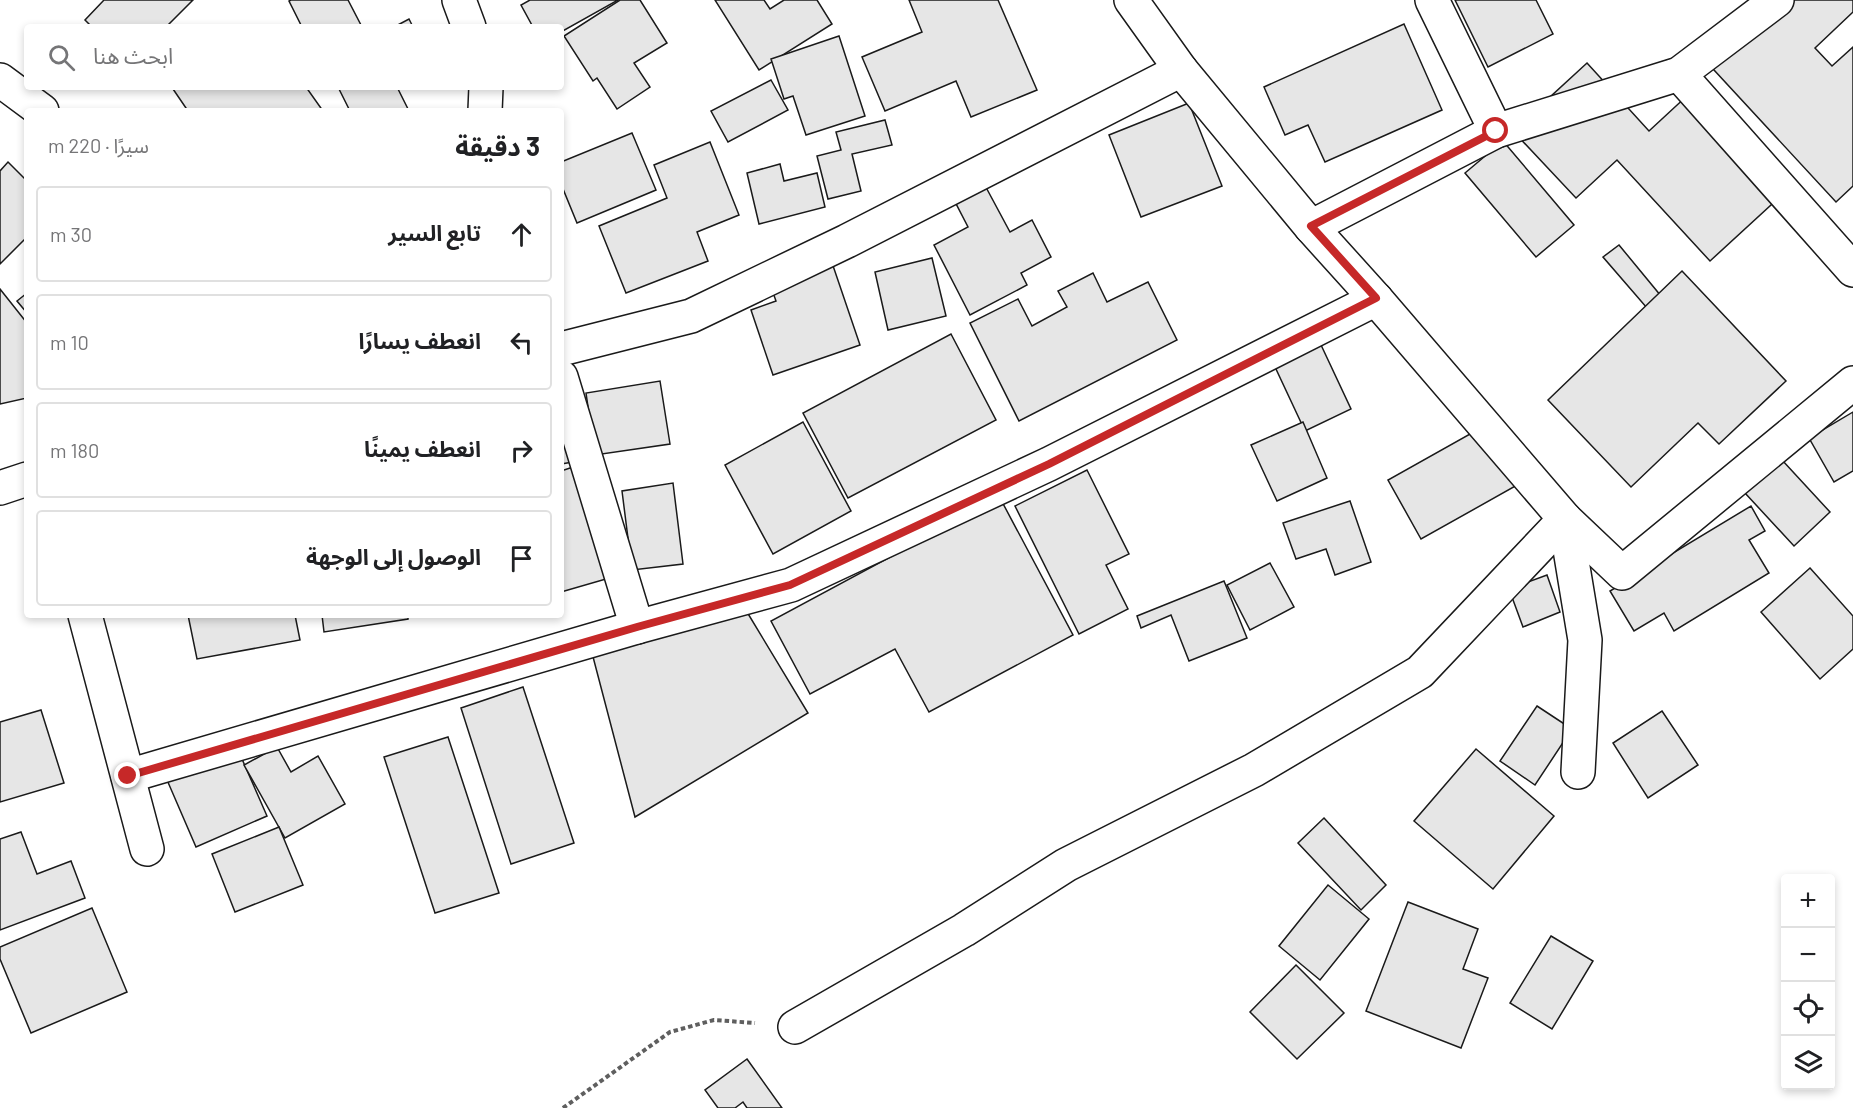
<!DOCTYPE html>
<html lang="ar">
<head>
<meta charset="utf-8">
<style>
	:root { --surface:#fff; --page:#f6f6f6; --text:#202124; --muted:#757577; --line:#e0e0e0 }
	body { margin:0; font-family:Barlow,"Noto Sans Arabic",sans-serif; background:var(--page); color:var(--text); direction:rtl }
	.controls { position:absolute; right:18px; bottom:18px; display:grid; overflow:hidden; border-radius:6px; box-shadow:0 3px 9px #0003 }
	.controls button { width:54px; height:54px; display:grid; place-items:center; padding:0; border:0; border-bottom:2px solid var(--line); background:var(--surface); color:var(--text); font:30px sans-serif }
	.stop { position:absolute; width:18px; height:18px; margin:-14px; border:4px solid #c62828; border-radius:50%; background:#fff }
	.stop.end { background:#c62828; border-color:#fff; box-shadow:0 2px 6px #0008 }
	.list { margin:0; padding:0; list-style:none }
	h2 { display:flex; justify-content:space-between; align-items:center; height:78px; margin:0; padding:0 24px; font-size:26px }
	h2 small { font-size:20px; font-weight:400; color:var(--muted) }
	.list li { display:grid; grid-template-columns:39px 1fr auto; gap:18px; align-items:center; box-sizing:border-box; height:96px; margin:0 12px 12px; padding:0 12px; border:2px solid var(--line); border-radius:6px }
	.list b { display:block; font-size:22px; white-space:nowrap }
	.list em { font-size:20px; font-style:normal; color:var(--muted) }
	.icon { flex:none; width:33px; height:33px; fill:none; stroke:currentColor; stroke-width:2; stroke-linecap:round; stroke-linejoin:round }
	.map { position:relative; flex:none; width:1853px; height:1108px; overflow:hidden; direction:ltr }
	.search { position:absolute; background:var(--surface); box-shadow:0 3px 9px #0003; left:24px; top:24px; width:540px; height:66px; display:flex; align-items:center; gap:15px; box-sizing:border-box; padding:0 21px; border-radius:6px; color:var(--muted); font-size:22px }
	.panel { position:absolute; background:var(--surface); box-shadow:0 3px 9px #0003; left:24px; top:108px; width:540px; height:510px; border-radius:6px; direction:rtl }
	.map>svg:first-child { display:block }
</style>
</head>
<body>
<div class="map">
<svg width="1853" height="1108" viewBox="0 0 1853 1108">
	<rect width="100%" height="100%" fill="#fff"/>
	<!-- building -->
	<g fill="#e6e6e6" stroke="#1a1a1a" stroke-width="1.5">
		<polygon points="104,0 193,0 166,27 92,27 85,20"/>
		<polygon points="291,0 348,0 362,27 302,27 289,1"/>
		<polygon points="530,0 618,0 561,32 561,27 533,27 521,5"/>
		<polygon points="620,0 640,0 667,43 634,63 650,87 617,109 597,78 593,81 564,36"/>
		<polygon points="715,0 764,0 770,9 784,0 817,0 832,24 759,70"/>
		<polygon points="909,0 998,0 1037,90 971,117 956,81 885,111 862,57 922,32"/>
		<polygon points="1455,0 1536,0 1553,34 1488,67"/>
		<polygon points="1763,0 1853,0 1853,12 1815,48 1832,66 1853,47 1853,186 1836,202 1702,57"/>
		<polygon points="409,19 413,27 394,27"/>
		<polygon points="1404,24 1442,110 1325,162 1308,125 1285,135 1264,87"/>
		<polygon points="839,36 865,116 806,135 793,96 784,99 771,59"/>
		<polygon points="1587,63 1649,131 1689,94 1782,195 1710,261 1617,160 1576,198 1513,131"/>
		<polygon points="771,80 788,110 728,142 711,111"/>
		<polygon points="177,87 306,87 323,111 188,111 173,89"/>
		<polygon points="338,87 397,87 409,111 350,111"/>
		<polygon points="1189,103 1222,186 1141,217 1109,135"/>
		<polygon points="885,120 892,145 852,154 861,191 828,199 817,156 841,150 836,132"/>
		<polygon points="632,133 656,190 577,223 561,184 561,162"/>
		<polygon points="1503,141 1574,225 1536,257 1465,173"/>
		<polygon points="710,142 739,215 697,232 708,261 626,293 599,226 667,198 654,165"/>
		<polygon points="8,162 27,181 27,237 0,264 0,171"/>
		<polygon points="780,164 784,181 817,173 825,207 759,224 747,173"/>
		<polygon points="981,178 1010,232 1032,220 1051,257 1021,273 1027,285 970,315 934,245 968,227 951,194"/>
		<polygon points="1619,245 1661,296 1647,308 1603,257"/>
		<polygon points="828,251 860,345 773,375 751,310 776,301 766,273"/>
		<polygon points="932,258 946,316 888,330 875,272"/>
		<polygon points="1682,271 1786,381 1719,444 1698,423 1631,487 1548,400"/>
		<polygon points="1093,273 1107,302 1148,282 1177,340 1019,421 970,323 1018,299 1032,326 1067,307 1058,291"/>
		<polygon points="0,289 27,323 27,398 0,404"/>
		<polygon points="27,293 27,313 17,301"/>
		<polygon points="1314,330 1351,409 1305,431 1268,352"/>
		<polygon points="951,334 996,420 848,498 803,413"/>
		<polygon points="660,381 670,444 595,455 586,393"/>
		<polygon points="561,404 573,462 561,464"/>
		<polygon points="1853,412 1853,471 1834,482 1809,438"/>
		<polygon points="803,422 851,511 773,554 725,465"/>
		<polygon points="1303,422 1327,478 1277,501 1251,445"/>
		<polygon points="1486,425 1519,484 1421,539 1388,480"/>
		<polygon points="1782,460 1830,512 1794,546 1745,493"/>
		<polygon points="573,467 606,579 561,592 561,471"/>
		<polygon points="1087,470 1129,554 1106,565 1128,609 1079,634 1015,506"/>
		<polygon points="673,483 683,564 632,570 622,491"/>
		<polygon points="1000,498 1073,635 929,712 895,649 810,694 771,621"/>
		<polygon points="1350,501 1371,562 1335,575 1326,549 1296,559 1283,523"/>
		<polygon points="1751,506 1765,531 1749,540 1769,573 1674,631 1664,613 1634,631 1610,591"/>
		<polygon points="1270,563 1294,607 1250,630 1227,585"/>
		<polygon points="1810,568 1853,616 1853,649 1820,679 1761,612"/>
		<polygon points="1547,575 1560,612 1523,627 1509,589"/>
		<polygon points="1224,581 1247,638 1189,661 1171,615 1141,628 1137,616"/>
		<polygon points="747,612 808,713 635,817 592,653"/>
		<polygon points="188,615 295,615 300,640 197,659"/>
		<polygon points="322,615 408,615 408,619 324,632"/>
		<polygon points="523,687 574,843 511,864 461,708"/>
		<polygon points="1537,706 1572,729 1535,785 1500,761"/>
		<polygon points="41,710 64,783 0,802 0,722"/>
		<polygon points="1662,711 1698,765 1648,798 1613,743"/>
		<polygon points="448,737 499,893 435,913 384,757"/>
		<polygon points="235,743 267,816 196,847 164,773"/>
		<polygon points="277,747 291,772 318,756 345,804 285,838 244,765"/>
		<polygon points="1476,749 1554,816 1493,889 1414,821"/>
		<polygon points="1324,818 1386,885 1361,910 1298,843"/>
		<polygon points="279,827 303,885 235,912 212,854"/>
		<polygon points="21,832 37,874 71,861 85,898 0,930 0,839"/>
		<polygon points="1328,885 1369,919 1320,980 1279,946"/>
		<polygon points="1408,902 1478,929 1463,969 1488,978 1461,1048 1366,1011"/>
		<polygon points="92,908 127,992 31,1033 0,959 0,947"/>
		<polygon points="1551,936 1593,961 1552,1029 1510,1003"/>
		<polygon points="1296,965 1344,1013 1297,1059 1250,1012"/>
		<polygon points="747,1059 782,1108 747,1108 743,1102 735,1108 718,1108 705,1090"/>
	</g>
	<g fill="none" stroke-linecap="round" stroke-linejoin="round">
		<!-- minor casing -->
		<g stroke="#1a1a1a" stroke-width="36">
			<g id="minor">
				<polyline points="1131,0 1181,70 1311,227 1376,299 1565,519 1585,640 1578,772"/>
				<polyline points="1432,0 1496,131"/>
				<polyline points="1679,74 1853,270"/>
				<polyline points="1311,227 1496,131 1679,74 1777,0"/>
				<polyline points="561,349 691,316 847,241 1181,70"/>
				<polyline points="561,377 637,627"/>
				<polyline points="0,488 27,479"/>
				<polyline points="85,615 147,849"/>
				<polyline points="128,776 637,627 791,585 1049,464 1376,299"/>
				<polyline points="795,1027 964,930 1066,865 1254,770 1420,672 1565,519 1622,573 1853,383"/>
			</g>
		</g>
		<!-- primary casing -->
		<g stroke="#1a1a1a" stroke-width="36">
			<g id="primary">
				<polyline points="459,0 469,27"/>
				<polyline points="0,80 42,111"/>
				<polyline points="485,111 486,87"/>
			</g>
		</g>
		<!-- path -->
		<polyline stroke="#5f5f5f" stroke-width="4" stroke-dasharray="4.5 3" stroke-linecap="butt" points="563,1108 670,1032 714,1020 755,1023"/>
		<!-- minor -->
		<use href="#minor" stroke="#fff" stroke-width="33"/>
		<!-- primary -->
		<use href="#primary" stroke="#fff" stroke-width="33"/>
	</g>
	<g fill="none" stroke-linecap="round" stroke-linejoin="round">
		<!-- route -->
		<polyline stroke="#c62828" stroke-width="8" points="128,776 637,627 790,585 1049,464 1376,298 1311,226 1496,131"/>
	</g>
</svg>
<div class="controls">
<button>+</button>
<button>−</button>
<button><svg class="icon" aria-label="locate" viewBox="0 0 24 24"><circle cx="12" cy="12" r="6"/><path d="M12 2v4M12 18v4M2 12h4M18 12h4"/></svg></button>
<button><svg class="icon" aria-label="layers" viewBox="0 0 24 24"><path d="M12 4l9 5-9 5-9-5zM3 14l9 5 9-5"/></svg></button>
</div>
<div class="stop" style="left:1496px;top:131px"></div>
<div class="stop end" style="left:128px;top:776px"></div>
<div class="search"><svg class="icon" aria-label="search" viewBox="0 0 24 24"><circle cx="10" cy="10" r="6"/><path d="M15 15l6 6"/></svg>ابحث هنا</div>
<section class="panel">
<h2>3 دقيقة<small>سيرًا · 220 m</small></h2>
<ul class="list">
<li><svg class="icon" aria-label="ahead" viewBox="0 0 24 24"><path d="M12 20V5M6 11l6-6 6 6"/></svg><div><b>تابع السير</b></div><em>30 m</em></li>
<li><svg class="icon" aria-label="left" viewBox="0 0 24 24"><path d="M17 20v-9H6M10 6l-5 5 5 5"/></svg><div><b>انعطف يسارًا</b></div><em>10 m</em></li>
<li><svg class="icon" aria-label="right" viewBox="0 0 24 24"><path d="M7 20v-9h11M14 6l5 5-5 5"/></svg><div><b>انعطف يمينًا</b></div><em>180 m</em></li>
<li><svg class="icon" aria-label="arrive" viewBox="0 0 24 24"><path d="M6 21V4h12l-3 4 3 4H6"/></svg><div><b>الوصول إلى الوجهة</b></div></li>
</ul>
</section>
</div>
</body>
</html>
